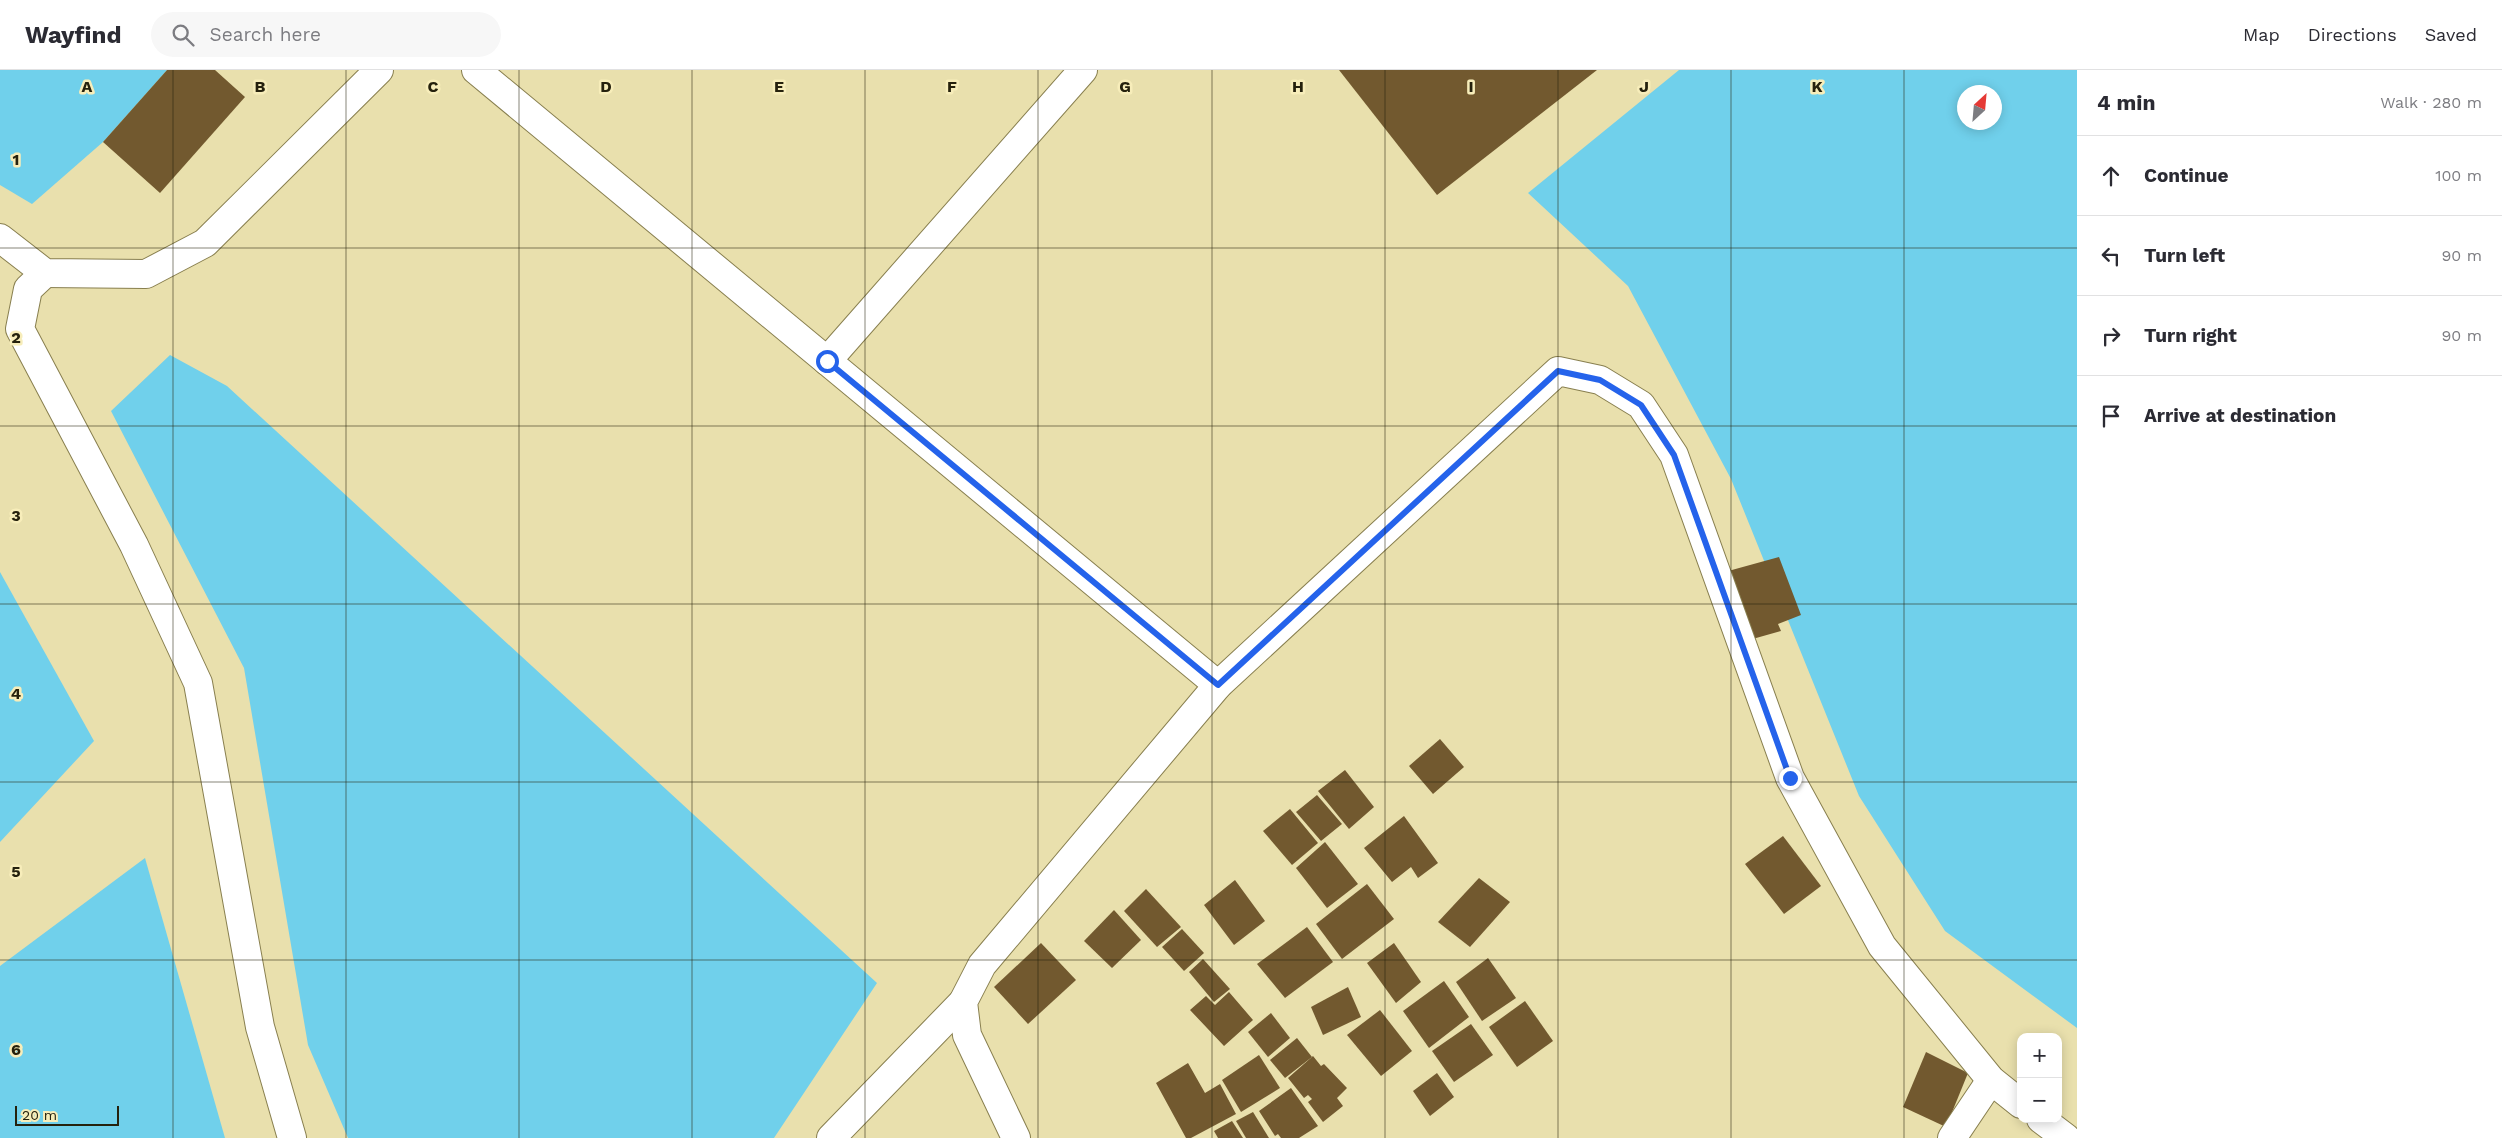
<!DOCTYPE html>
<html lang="en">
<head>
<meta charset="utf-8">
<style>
	:root { --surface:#fff; --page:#f7f7f7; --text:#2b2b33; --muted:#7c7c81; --line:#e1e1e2 }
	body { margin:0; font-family:"Work Sans",sans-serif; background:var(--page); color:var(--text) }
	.controls { position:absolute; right:15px; bottom:15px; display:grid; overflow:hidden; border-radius:10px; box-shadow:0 2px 12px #0003 }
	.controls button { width:45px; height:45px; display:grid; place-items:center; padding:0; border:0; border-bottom:1px solid var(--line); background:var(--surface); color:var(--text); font:25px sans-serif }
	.compass { position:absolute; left:1957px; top:15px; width:45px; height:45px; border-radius:50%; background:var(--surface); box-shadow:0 2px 12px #0003; rotate:26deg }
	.scale { position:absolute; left:15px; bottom:12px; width:104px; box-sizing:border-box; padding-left:5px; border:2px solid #25210d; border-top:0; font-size:14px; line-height:18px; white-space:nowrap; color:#25210d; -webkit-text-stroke:4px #f7edba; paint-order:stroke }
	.stop { position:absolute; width:15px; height:15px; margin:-11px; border:4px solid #2563eb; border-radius:50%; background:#fff }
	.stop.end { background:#2563eb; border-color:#fff; box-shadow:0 1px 5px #0008 }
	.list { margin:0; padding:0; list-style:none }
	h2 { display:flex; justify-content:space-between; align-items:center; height:65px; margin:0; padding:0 20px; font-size:21px }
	h2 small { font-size:16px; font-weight:400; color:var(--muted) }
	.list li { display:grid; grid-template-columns:32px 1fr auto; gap:15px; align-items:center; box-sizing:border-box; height:80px; padding:0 20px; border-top:1px solid var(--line) }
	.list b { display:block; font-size:19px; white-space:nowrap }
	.list em { font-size:16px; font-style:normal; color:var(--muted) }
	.icon { flex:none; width:28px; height:28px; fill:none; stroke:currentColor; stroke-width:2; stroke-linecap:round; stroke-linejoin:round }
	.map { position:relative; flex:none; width:2077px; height:1068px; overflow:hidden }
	header { display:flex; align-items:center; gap:30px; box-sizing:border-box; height:70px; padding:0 25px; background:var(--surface); border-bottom:1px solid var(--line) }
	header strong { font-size:24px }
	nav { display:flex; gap:28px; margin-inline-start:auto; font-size:18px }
	.search { width:350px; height:45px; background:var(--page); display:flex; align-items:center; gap:12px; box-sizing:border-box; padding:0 18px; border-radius:28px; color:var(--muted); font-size:19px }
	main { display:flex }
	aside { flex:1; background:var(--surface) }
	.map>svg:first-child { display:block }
</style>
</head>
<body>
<header>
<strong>Wayfind</strong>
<div class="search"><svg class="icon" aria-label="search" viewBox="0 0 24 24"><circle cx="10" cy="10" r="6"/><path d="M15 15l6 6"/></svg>Search here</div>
<nav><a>Map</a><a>Directions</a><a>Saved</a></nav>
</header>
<main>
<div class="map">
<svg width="2077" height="1068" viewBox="0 0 2077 1068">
	<rect width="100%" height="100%" fill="#e9e0ad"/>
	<!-- water -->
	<g fill="#70d0eb" fill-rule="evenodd">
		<polygon points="0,0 167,0 103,72 32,134 0,115"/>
		<path d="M1679 0H2077V958L1945 861 1859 726 1731 409 1628 216 1528 123ZM1964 22H1994V52H1964Z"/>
		<polygon points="170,285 227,316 877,913 774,1068 348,1068 308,975 244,598 111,341"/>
		<polygon points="0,502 94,671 0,772"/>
		<polygon points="145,788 225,1068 0,1068 0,896"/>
	</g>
	<!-- building -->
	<g fill="#72592f">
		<polygon points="167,0 215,0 245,27 160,123 103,72"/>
		<polygon points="1339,0 1597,0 1437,125"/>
		<polygon points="1779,487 1801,545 1778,554 1781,561 1742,572 1721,503"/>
		<polygon points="1440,669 1464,697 1433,724 1409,696"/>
		<polygon points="1345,700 1374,737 1349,759 1318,721"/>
		<polygon points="1317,725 1342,754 1321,771 1296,742"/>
		<polygon points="1290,739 1318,773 1292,795 1263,761"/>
		<polygon points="1404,746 1438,793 1418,808 1411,797 1392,812 1364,778"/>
		<polygon points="1783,766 1821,816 1784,844 1745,794"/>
		<polygon points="1325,772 1358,814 1327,838 1296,798"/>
		<polygon points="1479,808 1510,832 1470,877 1438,852"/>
		<polygon points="1235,810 1265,851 1234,875 1204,835"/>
		<polygon points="1367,814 1394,849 1342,889 1316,854"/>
		<polygon points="1146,819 1181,857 1157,877 1124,841"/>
		<polygon points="1114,840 1141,870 1112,898 1084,871"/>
		<polygon points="1307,857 1333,892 1285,928 1257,894"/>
		<polygon points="1182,859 1204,883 1184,901 1162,877"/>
		<polygon points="1041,873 1076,910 1028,954 994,917"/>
		<polygon points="1394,873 1421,912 1396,933 1367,893"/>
		<polygon points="1488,888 1516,928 1482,951 1456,912"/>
		<polygon points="1203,889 1230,919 1214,932 1189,902"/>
		<polygon points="1444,911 1469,947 1429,978 1403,941"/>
		<polygon points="1348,917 1361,947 1323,965 1311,937"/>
		<polygon points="1229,922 1253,950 1224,976 1190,940 1206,926 1215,935"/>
		<polygon points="1525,931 1553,971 1517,997 1489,957"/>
		<polygon points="1380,940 1412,981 1381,1006 1347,965"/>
		<polygon points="1271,943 1290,968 1268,987 1248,962"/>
		<polygon points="1471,954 1493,985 1454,1012 1432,981"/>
		<polygon points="1297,968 1312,987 1285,1008 1270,990"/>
		<polygon points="1926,982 1968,1003 1946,1057 1903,1037"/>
		<polygon points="1259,985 1280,1018 1241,1042 1222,1010"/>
		<polygon points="1313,986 1321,996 1324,994 1347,1018 1337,1028 1343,1036 1323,1052 1308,1032 1312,1029 1308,1025 1304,1028 1288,1008"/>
		<polygon points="1188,993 1205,1023 1220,1014 1236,1044 1191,1068 1186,1068 1156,1013"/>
		<polygon points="1437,1003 1454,1027 1430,1046 1413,1021"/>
		<polygon points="1291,1018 1318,1056 1299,1068 1281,1068 1278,1064 1275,1066 1259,1041"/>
		<polygon points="1253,1042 1269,1068 1246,1068 1236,1051"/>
		<polygon points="1232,1051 1243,1068 1218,1068 1214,1061"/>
	</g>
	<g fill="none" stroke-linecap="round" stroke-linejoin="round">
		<!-- minor casing -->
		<g stroke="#887f4f" stroke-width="30">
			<g id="minor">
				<polyline points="476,0 1218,615"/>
				<polyline points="0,168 45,203 146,204 205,173 379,0"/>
				<polyline points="45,203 28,219 20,259 134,475 198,613 260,957 292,1068"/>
				<polyline points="827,291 1083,0"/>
				<polyline points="2041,1049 2066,1068"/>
				<polyline points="831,1068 963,932"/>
				<polyline points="1016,1068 967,965 963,932 982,895 1218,615 1558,301 1600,310 1641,335 1674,385 1790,708 1882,876 1991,1010 2021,1034"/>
				<polyline points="1952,1068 1991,1010"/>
			</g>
		</g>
		<!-- minor -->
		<use href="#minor" stroke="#fff" stroke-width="28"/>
	</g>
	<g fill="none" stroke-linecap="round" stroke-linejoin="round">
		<!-- route -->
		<polyline stroke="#2563eb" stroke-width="6" points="827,291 1218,615 1558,301 1600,310 1641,335 1674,385 1790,708"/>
	</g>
	<!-- grid -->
	<path fill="none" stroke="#25210d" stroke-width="1" stroke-opacity="0.55" d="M173 0V1068M346 0V1068M519 0V1068M692 0V1068M865 0V1068M1038 0V1068M1212 0V1068M1385 0V1068M1558 0V1068M1731 0V1068M1904 0V1068M0 178H2077M0 356H2077M0 534H2077M0 712H2077M0 890H2077"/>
	<g font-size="16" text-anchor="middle" font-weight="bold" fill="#25210d" stroke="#f7edba" stroke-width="5" stroke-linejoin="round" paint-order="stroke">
		<text x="87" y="22">A</text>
		<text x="260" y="22">B</text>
		<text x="433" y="22">C</text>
		<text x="606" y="22">D</text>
		<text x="779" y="22">E</text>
		<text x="952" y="22">F</text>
		<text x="1125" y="22">G</text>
		<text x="1298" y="22">H</text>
		<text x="1471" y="22">I</text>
		<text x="1644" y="22">J</text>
		<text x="1817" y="22">K</text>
		<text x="16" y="95">1</text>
		<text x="16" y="273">2</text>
		<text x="16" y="451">3</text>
		<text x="16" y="629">4</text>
		<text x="16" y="807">5</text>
		<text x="16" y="985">6</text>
	</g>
</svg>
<div class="controls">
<button>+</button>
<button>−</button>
</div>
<svg class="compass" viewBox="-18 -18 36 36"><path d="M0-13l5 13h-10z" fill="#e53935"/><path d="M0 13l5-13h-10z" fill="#7c7c81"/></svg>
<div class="scale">20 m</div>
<div class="stop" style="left:827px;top:291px"></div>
<div class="stop end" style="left:1790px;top:708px"></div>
</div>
<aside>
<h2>4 min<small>Walk · 280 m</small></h2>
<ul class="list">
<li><svg class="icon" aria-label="ahead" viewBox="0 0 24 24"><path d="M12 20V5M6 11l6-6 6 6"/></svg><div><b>Continue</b></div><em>100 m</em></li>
<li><svg class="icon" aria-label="left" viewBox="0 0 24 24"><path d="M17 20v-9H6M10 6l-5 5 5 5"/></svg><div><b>Turn left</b></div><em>90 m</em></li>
<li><svg class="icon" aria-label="right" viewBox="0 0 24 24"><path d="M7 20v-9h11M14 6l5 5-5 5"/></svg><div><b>Turn right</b></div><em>90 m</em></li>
<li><svg class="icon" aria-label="arrive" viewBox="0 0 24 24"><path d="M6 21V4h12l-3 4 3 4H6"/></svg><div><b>Arrive at destination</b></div></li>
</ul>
</aside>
</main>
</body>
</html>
